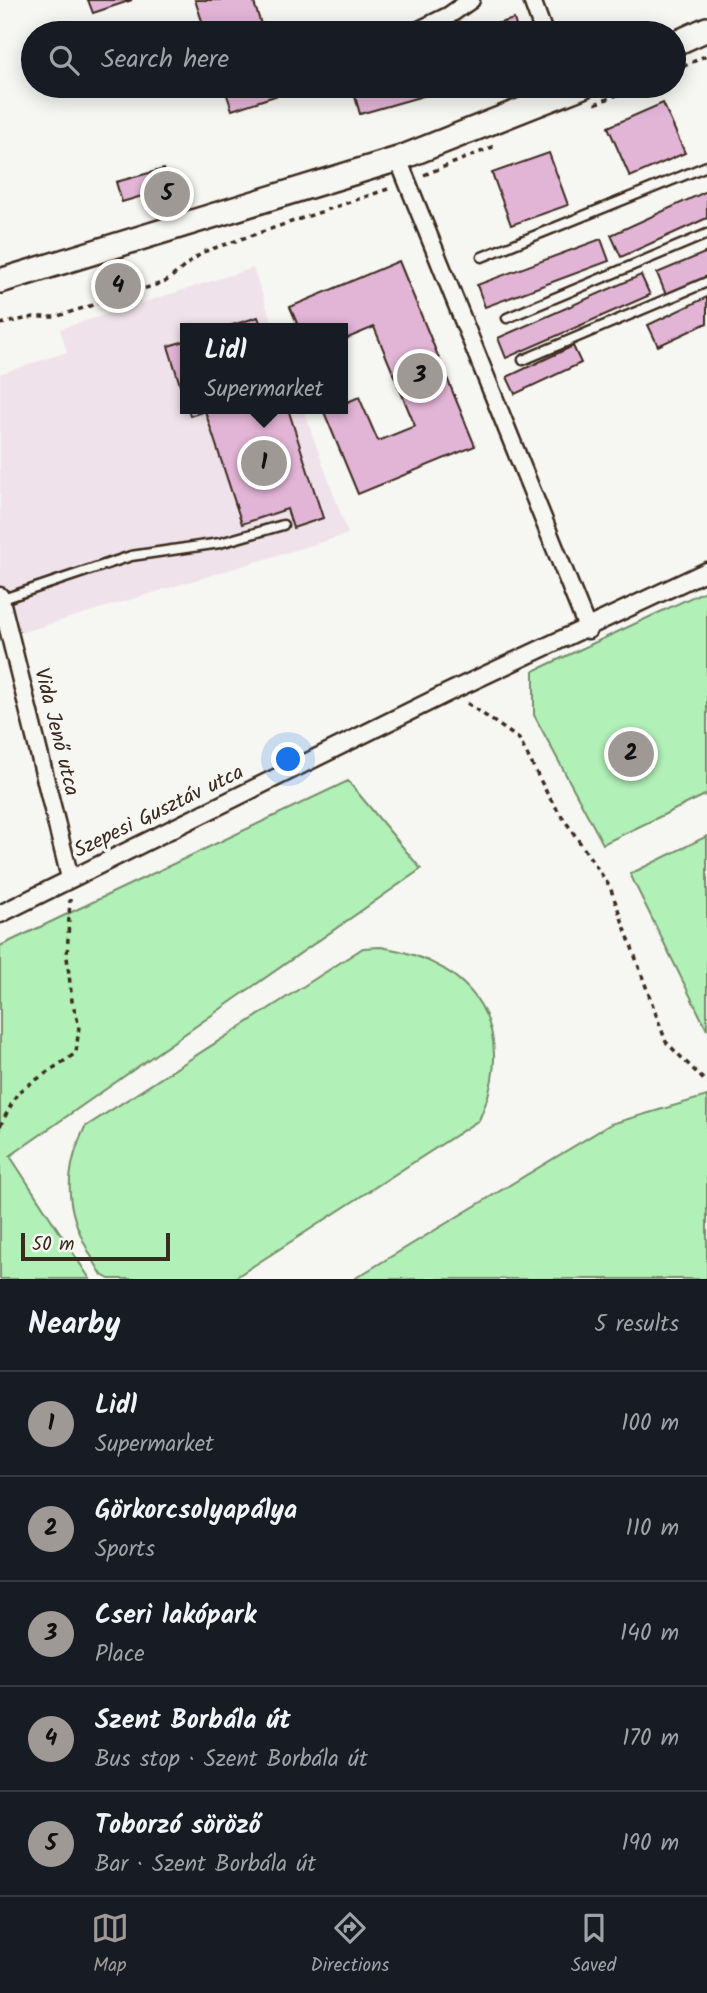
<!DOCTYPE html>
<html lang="en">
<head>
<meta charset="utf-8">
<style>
	:root { --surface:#171b24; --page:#242831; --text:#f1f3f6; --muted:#9ea1a6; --line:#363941; --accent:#9f9995 }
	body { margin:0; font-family:Kalam,sans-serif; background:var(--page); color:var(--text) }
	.scale { position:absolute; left:21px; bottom:18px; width:149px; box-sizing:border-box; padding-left:7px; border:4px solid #3b2a1e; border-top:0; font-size:19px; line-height:24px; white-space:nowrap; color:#3b2a1e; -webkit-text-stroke:5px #f6f6f2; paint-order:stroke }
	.you { position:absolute; left:289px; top:760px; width:24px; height:24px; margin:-18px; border:5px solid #fff; border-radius:50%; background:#1a73e8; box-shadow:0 0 0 10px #1a73e833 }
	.badge { display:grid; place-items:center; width:46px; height:46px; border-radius:50%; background:var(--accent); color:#111; font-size:23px; font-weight:700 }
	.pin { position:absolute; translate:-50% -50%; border:4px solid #fff; box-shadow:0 2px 7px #0006 }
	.popup { position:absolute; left:180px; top:323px; width:168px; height:91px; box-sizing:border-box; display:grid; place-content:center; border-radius:0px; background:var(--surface); filter:drop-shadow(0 2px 5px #0005); font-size:23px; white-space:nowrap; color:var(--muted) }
	.popup b { font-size:26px; color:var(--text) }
	.popup::after { content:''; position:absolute; left:50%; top:100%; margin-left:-14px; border:14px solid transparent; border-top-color:var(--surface) }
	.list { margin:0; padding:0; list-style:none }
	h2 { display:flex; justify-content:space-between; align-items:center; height:91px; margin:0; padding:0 28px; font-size:30px }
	h2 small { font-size:23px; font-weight:400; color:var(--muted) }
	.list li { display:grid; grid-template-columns:46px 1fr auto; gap:21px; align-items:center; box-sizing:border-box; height:105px; padding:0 28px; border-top:2px solid var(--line) }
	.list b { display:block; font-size:26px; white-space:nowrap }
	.list p { margin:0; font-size:23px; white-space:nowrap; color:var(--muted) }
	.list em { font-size:23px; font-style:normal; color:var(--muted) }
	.icon { flex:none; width:38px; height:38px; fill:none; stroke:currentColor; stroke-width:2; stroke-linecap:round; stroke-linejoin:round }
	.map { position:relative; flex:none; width:707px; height:1279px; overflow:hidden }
	.search { position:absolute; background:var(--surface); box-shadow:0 4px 18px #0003; left:21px; right:21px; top:21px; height:77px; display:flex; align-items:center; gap:18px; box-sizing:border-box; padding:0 24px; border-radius:38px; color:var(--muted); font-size:26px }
	.sheet { height:616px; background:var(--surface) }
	nav { display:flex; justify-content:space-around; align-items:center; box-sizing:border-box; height:98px; border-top:2px solid var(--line); background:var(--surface); font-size:19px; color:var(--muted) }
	nav a { display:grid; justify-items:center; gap:4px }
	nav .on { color:var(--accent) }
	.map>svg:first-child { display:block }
</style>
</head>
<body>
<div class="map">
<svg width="707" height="1279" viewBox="0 0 707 1279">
	<rect width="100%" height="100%" fill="#f6f6f2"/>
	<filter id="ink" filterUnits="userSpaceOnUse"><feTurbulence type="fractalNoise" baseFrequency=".0143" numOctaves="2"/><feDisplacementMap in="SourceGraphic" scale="14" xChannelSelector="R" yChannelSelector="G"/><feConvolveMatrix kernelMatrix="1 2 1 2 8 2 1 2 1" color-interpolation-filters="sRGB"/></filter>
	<g filter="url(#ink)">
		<!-- built -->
		<polygon fill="#f0e2ea" points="253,268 274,328 185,328 185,409 303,409 348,534 0,639 0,374 67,352 60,329"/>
		<!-- green -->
		<g fill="#b1f0b7" stroke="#768d6a" stroke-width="2">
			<polygon points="707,590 707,794 603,844 534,715 534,671"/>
			<polygon points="348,781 421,869 10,1156 90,1279 0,1279 0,946"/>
			<polygon points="707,836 707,1030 630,874"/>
			<path d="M381 947C477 963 519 1030 479 1120L233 1279H109L102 1275C70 1222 57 1186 85 1127L363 948Z"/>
			<polygon points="707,1096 707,1279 354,1279 611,1124"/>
		</g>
		<!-- building -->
		<g fill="#e2b4d6" stroke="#3b2a1e" stroke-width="2">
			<polygon points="88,0 132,0 93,13"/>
			<polygon points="195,0 253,0 264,33 206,33"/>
			<polygon points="514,19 518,33 464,33"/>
			<polygon points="224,86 282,86 284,93 232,110"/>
			<polygon points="352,86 458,86 360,114"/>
			<polygon points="663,103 685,153 630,177 608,127"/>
			<polygon points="549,153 568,205 511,225 492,173"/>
			<polygon points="164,169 169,188 122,202 116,182"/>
			<polygon points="707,191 707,218 621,257 611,235"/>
			<polygon points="601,239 609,261 485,307 477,285"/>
			<polygon points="707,252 707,277 666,295 657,273"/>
			<polygon points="399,261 475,446 358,494 324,412 343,409 343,404 359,397 378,441 415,426 374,327 343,340 343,328 299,328 290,307"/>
			<polygon points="641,275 650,295 506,358 498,338"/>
			<polygon points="707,297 707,323 658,346 648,325"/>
			<polygon points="258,317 262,328 223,328"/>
			<polygon points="185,341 185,401 168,346"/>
			<polygon points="573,346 581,363 515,394 507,377"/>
			<polygon points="188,409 288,409 323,518 293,528 287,509 242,524 205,411 190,416"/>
		</g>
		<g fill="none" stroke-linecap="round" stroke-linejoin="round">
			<!-- lane casing -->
			<g stroke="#3b2a1e" stroke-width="13">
				<g id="lane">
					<polyline points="482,257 707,166"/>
					<polyline points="507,318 707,234"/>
					<polyline points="523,360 707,282"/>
					<polyline points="0,600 131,556 220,543 283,525"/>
				</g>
			</g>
			<!-- street casing -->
			<g stroke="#3b2a1e" stroke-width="21">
				<g id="street">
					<polyline points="532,0 544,33"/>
					<polyline points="413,33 448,16 471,0"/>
					<polyline points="398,159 588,630"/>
					<polyline points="0,596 70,878"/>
					<polyline points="0,914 449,692 707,571"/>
				</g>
			</g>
			<!-- secondary casing -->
			<g stroke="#3b2a1e" stroke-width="28">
				<g id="secondary">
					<polyline points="674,44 707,29"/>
					<polyline points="0,281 398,159 583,86"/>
				</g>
			</g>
			<!-- path -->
			<g stroke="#3b2a1e" stroke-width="3.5" stroke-dasharray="5 5" stroke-linecap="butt">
				<polyline points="674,71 707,55"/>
				<polyline points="595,104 639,86"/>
				<polyline points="424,175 495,146"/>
				<polyline points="135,292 138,302"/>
				<polyline points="0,324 34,317 55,317 165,282 203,252 391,188"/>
				<polyline points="467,703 519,739 549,797 610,887 666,1042 707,1083"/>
				<polyline points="0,1126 18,1092 76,1053 79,1026 72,1001 67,957 70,899"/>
			</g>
			<!-- lane -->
			<use href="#lane" stroke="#f6f6f2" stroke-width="8"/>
			<!-- street -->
			<use href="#street" stroke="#f6f6f2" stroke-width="16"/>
			<!-- secondary -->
			<use href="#secondary" stroke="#f6f6f2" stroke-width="23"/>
		</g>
	</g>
	<g text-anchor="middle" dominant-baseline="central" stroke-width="7" stroke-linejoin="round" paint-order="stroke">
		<!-- street labels -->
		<g font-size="21" fill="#3b2a1e" stroke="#f6f6f2">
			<text transform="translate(56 732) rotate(76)">Vida Jenő utca</text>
			<text transform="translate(159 812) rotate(-26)">Szepesi Gusztáv utca</text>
		</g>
	</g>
</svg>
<div class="scale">50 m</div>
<div class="you"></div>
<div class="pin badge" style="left:264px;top:463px">1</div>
<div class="popup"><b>Lidl</b>Supermarket</div>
<div class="pin badge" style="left:631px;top:754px">2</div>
<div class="pin badge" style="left:420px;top:376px">3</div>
<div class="pin badge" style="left:118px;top:286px">4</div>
<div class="pin badge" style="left:167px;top:194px">5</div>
<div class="search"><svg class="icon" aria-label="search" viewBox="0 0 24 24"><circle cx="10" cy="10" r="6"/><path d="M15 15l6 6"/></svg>Search here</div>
</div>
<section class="sheet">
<h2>Nearby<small>5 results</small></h2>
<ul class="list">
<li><span class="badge">1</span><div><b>Lidl</b><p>Supermarket</p></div><em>100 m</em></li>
<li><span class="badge">2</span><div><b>Görkorcsolyapálya</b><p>Sports</p></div><em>110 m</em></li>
<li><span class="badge">3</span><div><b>Cseri lakópark</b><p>Place</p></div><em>140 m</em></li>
<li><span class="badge">4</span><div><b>Szent Borbála út</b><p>Bus stop · Szent Borbála út</p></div><em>170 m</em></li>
<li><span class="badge">5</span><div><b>Toborzó söröző</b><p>Bar · Szent Borbála út</p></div><em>190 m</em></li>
</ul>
</section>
<nav>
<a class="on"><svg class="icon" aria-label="map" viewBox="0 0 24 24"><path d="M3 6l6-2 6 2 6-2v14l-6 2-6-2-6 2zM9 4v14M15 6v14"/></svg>Map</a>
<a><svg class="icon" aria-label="directions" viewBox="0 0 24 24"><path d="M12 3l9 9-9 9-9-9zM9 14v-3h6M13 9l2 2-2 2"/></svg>Directions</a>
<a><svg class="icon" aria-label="saved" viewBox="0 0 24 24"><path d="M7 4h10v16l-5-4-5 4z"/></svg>Saved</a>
</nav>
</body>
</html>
